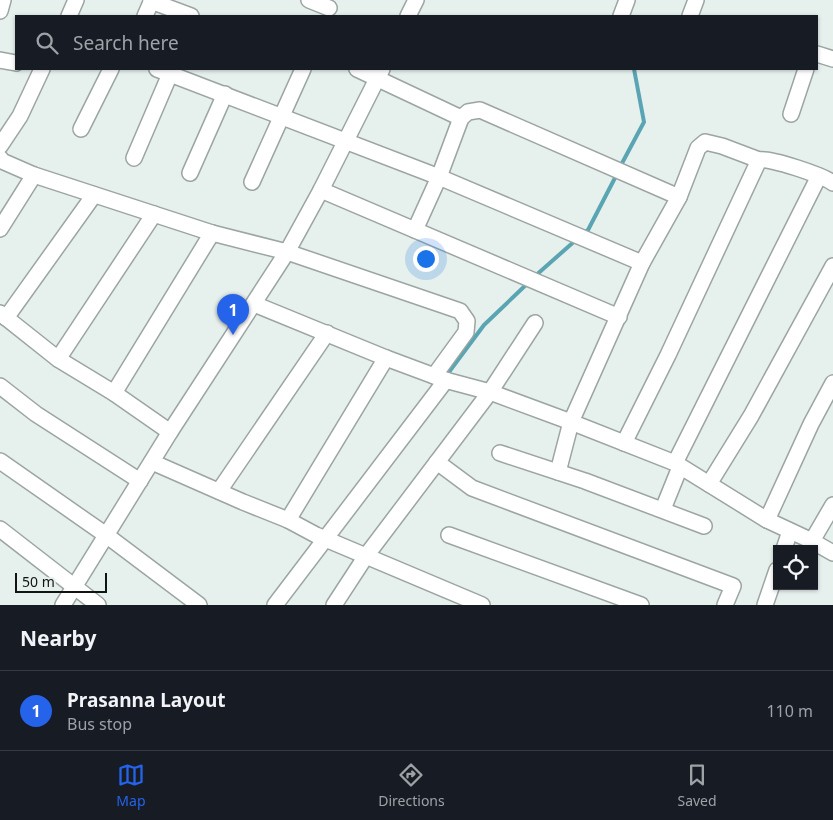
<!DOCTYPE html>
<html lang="en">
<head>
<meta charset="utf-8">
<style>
	:root { --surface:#171b24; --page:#242831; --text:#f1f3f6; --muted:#9ea1a6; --line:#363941; --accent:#2563eb }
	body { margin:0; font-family:"Noto Sans",sans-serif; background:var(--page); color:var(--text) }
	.controls { position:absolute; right:15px; bottom:15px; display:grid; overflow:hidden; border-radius:0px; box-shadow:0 1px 4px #0004 }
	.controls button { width:45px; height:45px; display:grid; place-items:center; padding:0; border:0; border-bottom:1px solid var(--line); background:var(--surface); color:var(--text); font:25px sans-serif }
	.scale { position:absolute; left:15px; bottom:12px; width:92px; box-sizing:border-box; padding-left:5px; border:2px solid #111413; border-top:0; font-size:14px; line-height:18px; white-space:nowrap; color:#111413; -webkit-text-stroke:4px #e6f0ec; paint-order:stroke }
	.you { position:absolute; left:425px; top:258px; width:18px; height:18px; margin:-12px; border:4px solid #fff; border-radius:50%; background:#1a73e8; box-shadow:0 0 0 8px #1a73e833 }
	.badge { display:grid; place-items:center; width:32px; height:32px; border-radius:50%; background:var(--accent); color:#fff; font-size:16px; font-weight:700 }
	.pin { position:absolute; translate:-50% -41px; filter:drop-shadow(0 1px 2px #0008) }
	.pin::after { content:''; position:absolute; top:26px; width:18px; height:15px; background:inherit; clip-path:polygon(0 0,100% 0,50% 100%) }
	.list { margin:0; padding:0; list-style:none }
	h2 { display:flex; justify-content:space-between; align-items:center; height:65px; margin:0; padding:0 20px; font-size:21px }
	h2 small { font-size:16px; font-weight:400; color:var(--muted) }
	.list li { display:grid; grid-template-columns:32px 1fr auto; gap:15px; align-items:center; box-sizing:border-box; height:80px; padding:0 20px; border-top:1px solid var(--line) }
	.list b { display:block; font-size:19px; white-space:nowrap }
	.list p { margin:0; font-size:16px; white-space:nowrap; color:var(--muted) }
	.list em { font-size:16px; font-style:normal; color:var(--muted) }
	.icon { flex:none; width:28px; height:28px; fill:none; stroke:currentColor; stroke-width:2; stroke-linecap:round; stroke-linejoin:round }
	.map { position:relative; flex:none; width:833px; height:605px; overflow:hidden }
	.search { position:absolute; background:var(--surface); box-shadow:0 1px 4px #0004; left:15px; right:15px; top:15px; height:55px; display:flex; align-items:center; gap:12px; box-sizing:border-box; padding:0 18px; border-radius:0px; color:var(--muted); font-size:19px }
	.sheet { height:145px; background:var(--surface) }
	nav { display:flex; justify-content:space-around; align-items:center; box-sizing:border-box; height:70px; border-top:1px solid var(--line); background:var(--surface); font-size:14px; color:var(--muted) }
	nav a { display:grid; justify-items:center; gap:2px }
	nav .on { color:var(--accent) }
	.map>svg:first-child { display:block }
</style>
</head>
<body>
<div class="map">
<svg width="833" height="605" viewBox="0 0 833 605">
	<rect width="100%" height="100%" fill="#e6f0ec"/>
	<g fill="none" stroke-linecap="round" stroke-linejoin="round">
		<!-- stream -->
		<g stroke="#5aa5b3" stroke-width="4">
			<polyline points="620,167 644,122 634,69"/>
			<polyline points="582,234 588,230 617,174"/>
			<polyline points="534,277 577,239"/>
			<polyline points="446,376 484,325 529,282"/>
		</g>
		<!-- minor casing -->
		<g stroke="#9ca5a2" stroke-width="18">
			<g id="minor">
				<polyline points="309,0 329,8"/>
				<polyline points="151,1 191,16"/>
				<polyline points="0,11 3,0"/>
				<polyline points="69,16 76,0"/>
				<polyline points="145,16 152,0"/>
				<polyline points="408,16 416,0"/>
				<polyline points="621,16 627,0"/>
				<polyline points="690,16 696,0"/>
				<polyline points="817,54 833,59"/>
				<polyline points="0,60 16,63"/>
				<polyline points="157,69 439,177 642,263"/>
				<polyline points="357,69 461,118 468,112 480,110 679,197"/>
				<polyline points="791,114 806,69"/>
				<polyline points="81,129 111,69"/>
				<polyline points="0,146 20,116 42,69"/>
				<polyline points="0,158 2,161 34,175 212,233 287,252 460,311 467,321 466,332 434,376"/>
				<polyline points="134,158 170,74"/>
				<polyline points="190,173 225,94"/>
				<polyline points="252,182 303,69"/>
				<polyline points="321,190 619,317"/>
				<polyline points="0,229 34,175"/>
				<polyline points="415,230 439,177 461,118"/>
				<polyline points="254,304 386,358 445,380 490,392 571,422 675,463 767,520 812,541 833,553"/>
				<polyline points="0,313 58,359 114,393 170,432"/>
				<polyline points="6,318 94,195"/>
				<polyline points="58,359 154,214"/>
				<polyline points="0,386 36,414 140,481"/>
				<polyline points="114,393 212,233"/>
				<polyline points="624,443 668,355 759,160"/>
				<polyline points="500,453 585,481 704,526"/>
				<polyline points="0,461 106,535 199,605"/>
				<polyline points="152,462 243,502 288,520 316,535 482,605"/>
				<polyline points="437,462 472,488 733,586 725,605"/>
				<polyline points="675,463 819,176"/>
				<path d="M558 472 571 422 642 263 679 197 698 148 705 142 722 146 759 160C769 157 824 176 833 183"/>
				<polyline points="709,484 751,416 833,266"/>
				<polyline points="219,491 327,333"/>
				<polyline points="663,509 680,467"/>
				<polyline points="288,520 386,358"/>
				<polyline points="767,520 811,424 833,383"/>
				<polyline points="0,529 98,605"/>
				<polyline points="449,535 641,605"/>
				<polyline points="812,541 833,505"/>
				<polyline points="784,549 790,531"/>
				<polyline points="63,605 170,432 287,252 321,190 382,69"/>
				<polyline points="275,605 446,380"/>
				<polyline points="334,605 366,556 490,392 535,323"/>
				<polyline points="765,605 777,570"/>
			</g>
		</g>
		<!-- minor -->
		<use href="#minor" stroke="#fff" stroke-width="15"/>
	</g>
</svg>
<div class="controls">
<button><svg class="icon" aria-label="locate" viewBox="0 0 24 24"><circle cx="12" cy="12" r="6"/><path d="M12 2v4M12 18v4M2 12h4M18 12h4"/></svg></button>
</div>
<div class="scale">50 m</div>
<div class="you"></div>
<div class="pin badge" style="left:233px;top:335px">1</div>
<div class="search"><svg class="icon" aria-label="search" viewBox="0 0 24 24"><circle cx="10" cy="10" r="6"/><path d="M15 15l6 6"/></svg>Search here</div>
</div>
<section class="sheet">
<h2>Nearby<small></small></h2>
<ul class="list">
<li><span class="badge">1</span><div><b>Prasanna Layout</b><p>Bus stop</p></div><em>110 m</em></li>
</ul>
</section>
<nav>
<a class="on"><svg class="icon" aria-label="map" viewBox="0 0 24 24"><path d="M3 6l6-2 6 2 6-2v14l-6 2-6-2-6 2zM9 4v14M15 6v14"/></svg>Map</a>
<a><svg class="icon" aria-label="directions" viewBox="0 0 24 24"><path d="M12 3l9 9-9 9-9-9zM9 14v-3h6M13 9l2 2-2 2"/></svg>Directions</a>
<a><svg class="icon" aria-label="saved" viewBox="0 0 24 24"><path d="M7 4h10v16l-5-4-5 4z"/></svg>Saved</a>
</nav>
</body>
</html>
